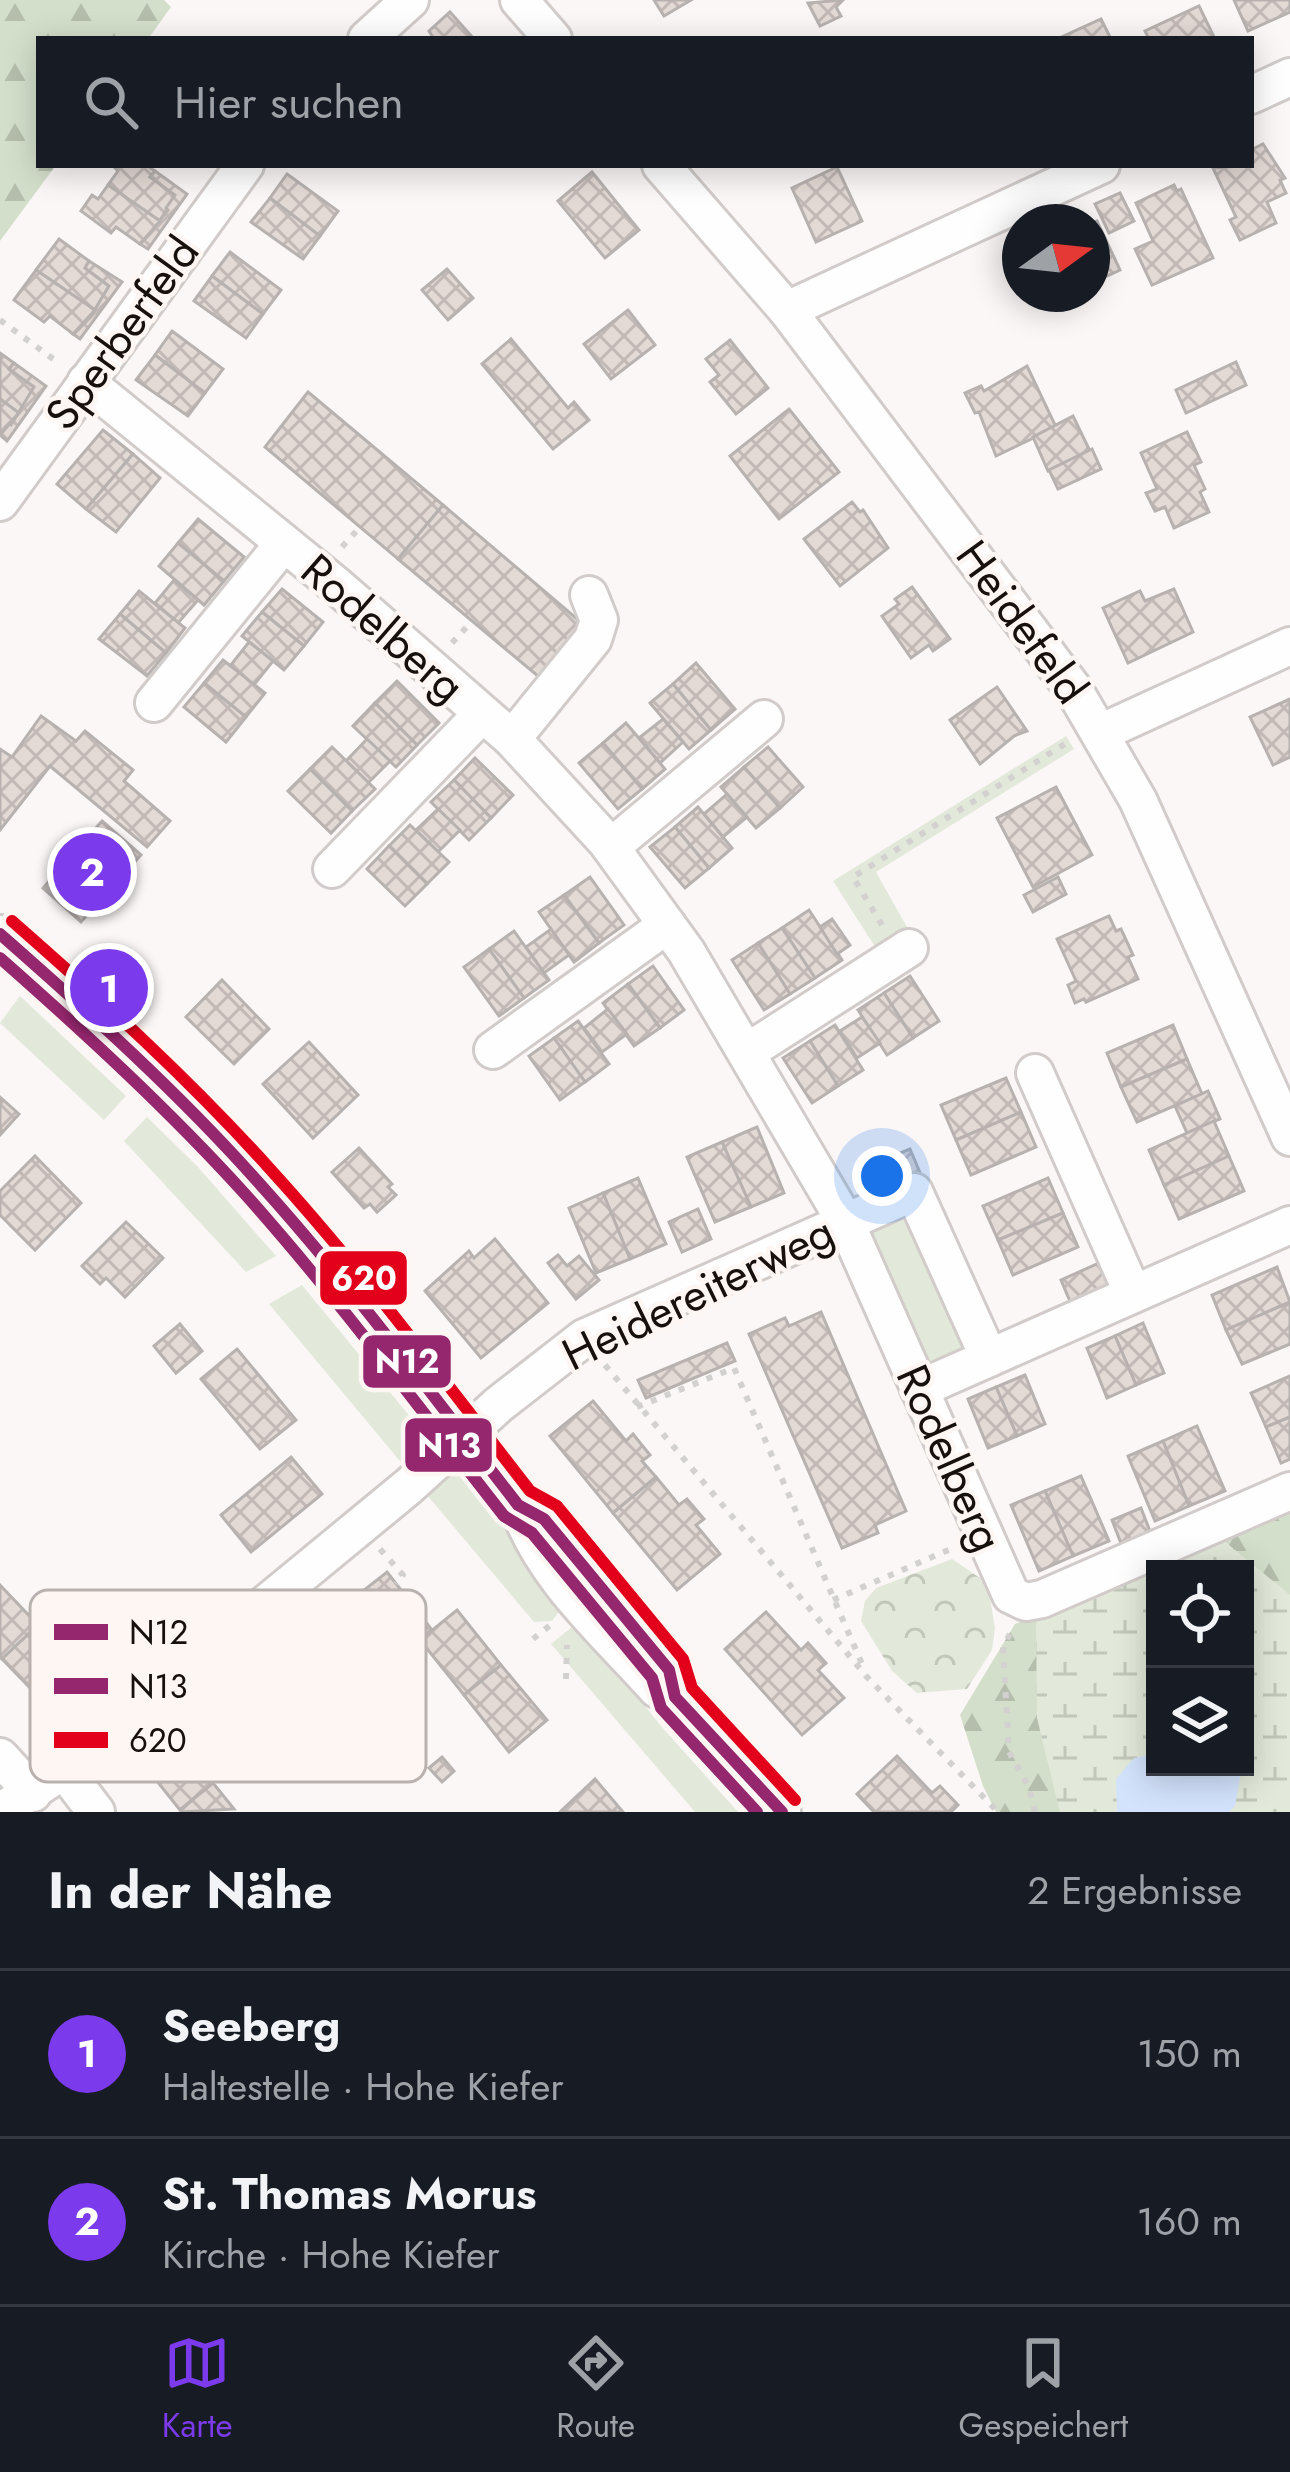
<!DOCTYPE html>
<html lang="de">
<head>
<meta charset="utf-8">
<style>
	:root { --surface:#171b24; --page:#20242c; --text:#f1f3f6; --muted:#9ea1a6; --line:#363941; --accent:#7c3aed }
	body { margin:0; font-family:Jost,sans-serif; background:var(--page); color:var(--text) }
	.controls { position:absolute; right:36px; bottom:36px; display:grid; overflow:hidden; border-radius:0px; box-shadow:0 6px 30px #0003 }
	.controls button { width:108px; height:108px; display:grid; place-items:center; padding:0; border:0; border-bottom:3px solid var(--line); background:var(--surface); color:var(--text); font:60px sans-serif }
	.compass { position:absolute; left:1002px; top:204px; width:108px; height:108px; border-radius:50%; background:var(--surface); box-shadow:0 6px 30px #0003; rotate:75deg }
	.you { position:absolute; left:882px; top:1176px; width:42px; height:42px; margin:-30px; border:9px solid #fff; border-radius:50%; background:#1a73e8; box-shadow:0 0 0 18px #1a73e833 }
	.badge { display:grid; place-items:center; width:78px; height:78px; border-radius:50%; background:var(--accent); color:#fff; font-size:39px; font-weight:700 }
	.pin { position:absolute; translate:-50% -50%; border:6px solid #fff; box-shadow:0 3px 12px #0006 }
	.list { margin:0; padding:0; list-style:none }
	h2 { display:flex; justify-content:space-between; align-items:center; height:156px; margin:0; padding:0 48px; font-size:51px }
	h2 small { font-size:39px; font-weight:400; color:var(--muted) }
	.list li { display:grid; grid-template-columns:78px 1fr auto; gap:36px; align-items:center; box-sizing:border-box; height:168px; padding:0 48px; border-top:3px solid var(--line) }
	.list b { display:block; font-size:45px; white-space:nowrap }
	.list p { margin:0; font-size:39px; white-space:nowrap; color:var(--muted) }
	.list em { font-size:39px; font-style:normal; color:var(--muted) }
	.icon { flex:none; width:66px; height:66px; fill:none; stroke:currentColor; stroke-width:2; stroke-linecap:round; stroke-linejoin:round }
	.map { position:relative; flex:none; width:1290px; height:1812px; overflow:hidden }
	.search { position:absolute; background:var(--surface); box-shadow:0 6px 30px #0003; left:36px; right:36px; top:36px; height:132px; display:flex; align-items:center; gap:30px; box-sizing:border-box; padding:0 42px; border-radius:0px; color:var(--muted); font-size:45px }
	.sheet { height:492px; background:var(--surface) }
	nav { display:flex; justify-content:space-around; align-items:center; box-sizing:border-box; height:168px; border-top:3px solid var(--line); background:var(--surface); font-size:33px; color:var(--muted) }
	nav a { display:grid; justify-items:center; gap:6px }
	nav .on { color:var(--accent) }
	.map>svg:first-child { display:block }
</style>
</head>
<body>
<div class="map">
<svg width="1290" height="1812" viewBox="0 0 1290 1812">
	<defs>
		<pattern id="forest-firs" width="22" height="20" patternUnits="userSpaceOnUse" patternTransform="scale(3)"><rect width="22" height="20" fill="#d4dfcb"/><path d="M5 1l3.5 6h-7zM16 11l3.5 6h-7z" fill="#b5bead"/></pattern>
		<pattern id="wetland-marsh" width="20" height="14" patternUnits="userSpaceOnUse" patternTransform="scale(3)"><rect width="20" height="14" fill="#e2e9da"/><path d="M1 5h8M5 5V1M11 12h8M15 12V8" fill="none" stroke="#c1c7ba"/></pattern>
		<pattern id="park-crowns" width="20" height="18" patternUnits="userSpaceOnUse" patternTransform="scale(3)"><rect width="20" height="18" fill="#e2e9da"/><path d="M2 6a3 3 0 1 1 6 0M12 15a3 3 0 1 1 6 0" fill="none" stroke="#c1c7ba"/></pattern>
		<pattern id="building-cross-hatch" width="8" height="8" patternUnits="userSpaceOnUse" patternTransform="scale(3)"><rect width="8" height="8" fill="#e3d9d5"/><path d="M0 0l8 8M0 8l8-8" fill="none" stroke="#c2b9b6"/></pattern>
	</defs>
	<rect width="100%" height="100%" fill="#fbf7f6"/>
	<!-- green -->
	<g fill="#e2e9da">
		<polygon points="1066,736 1074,749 876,872 912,936 881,956 833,881"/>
		<polygon points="20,996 126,1096 104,1120 0,1023"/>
		<polygon points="147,1117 198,1167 276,1256 246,1272 124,1141"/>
		<polygon points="896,1215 905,1216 967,1347 965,1357 931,1373 868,1232"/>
		<polygon points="302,1285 430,1441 404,1466 269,1304"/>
		<polygon points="449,1476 462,1476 474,1484 566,1602 552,1621 534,1622 427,1495"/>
		<polygon points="578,1622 661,1726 738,1812 695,1812 551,1644"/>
	</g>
	<!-- forest -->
	<g fill="url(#forest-firs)" fill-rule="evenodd">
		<polygon points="0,0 164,0 171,7 148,39 39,39 39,165 56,165 0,241"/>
		<path d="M1290 1504V1812H996L983 1786 960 1715 1015 1624ZM1155 1569H1245V1767H1155Z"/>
	</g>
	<!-- wetland -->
	<path fill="url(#wetland-marsh)" fill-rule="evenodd" d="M1218 1536 1290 1595V1812H1060L1037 1718 1036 1615ZM1155 1569H1245V1767H1155Z"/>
	<!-- park -->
	<polygon fill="url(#park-crowns)" points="952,1559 980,1578 990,1598 995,1628 992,1650 967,1689 917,1693 892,1671 861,1621 865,1601 876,1588"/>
	<!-- water -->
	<polygon fill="#d3e3fc" points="1155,1754 1155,1767 1242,1767 1235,1806 1229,1812 1117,1812 1116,1779 1134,1758"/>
	<!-- building -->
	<g fill="url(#building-cross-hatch)" stroke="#b7b2b0" stroke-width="3">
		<polygon points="654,0 691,0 664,16"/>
		<polygon points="843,0 836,7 841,16 820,26 808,3"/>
		<polygon points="1234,0 1290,0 1290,12 1248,31"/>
		<polygon points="1199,6 1215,39 1149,39 1145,31"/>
		<polygon points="450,12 474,39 434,39 429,31"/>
		<polygon points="1101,19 1111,39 1057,39"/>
		<polygon points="1263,144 1285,178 1280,180 1286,193 1267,202 1276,223 1240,240 1230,220 1236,217 1213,168 1251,165 1251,150"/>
		<polygon points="146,165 155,171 150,177 175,195 160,221 108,185 118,171 112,165"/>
		<polygon points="837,167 862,221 816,242 792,188"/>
		<polygon points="155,171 187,194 148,249 140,244 168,210 166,208 175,195 150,177"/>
		<polygon points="592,172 639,230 605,258 558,201"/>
		<polygon points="287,174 338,211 320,236 270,198"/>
		<polygon points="108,185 160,221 140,244 116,227 111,233 81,211 92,195 98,199"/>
		<polygon points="1174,185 1177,191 1181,189 1213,258 1152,285 1135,249 1153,241 1136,203"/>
		<polygon points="1120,193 1134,221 1109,233 1095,204"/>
		<polygon points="270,198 320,236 303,259 251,222"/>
		<polygon points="1097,221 1120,270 1092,283 1092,223"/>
		<polygon points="59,239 89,261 85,268 109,286 95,310 36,270"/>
		<polygon points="230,252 281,290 263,314 212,276"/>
		<polygon points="89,261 122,282 80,339 73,334 91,316 109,286 85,268"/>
		<polygon points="447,269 473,298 448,320 422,290"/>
		<polygon points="36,270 95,310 73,334 50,316 44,322 14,300"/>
		<polygon points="212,276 263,314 246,338 194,301"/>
		<polygon points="628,310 655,345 611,379 584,344"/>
		<polygon points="172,331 223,369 205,393 155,355"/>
		<polygon points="511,339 568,408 574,402 589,420 553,449 482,364"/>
		<polygon points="730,340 768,388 736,414 710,382 719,375 706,359"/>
		<polygon points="0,353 14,363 9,369 34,387 19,413 0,399"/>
		<polygon points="155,355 205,393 188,416 136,380"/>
		<polygon points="1236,362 1246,385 1186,413 1176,390"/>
		<polygon points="14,363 46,386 7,441 0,435 8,423 11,425 34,387 9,369"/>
		<polygon points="1027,366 1056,427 996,456 979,412 975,413 965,393 981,386 984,391"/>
		<polygon points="308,392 443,505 398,559 265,447"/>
		<polygon points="0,399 19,413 0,435"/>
		<polygon points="789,409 839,472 779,519 730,456"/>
		<polygon points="1073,416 1090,451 1048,471 1033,437"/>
		<polygon points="103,430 133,454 86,509 57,484"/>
		<polygon points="1187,432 1201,462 1194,465 1205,489 1200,492 1209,512 1174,528 1165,507 1155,511 1146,493 1157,489 1141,453"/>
		<polygon points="1092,449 1101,469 1058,489 1049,470"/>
		<polygon points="133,454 160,478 116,532 86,509"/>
		<polygon points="852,502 860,512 863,510 888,548 840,586 804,539"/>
		<polygon points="443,505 583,624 539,677 398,559"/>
		<polygon points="198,519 244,557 224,581 178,543"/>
		<polygon points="178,543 224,581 204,605 159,566"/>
		<polygon points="174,580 198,600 178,623 155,603"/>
		<polygon points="912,587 950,639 933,651 929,645 911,658 882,616 899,604 895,599"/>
		<polygon points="282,589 323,622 304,646 262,612"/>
		<polygon points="1174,589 1193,632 1128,663 1103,608 1140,591 1145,601"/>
		<polygon points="139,591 185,628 166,653 120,614"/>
		<polygon points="262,612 304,646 284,670 242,636"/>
		<polygon points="120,614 166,653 147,676 99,639"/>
		<polygon points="249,642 273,661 254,685 230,666"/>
		<polygon points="223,660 265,693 246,717 204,683"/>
		<polygon points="696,663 735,709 711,730 673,684"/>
		<polygon points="397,681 439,723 417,745 375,703"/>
		<polygon points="204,683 246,717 226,742 184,707"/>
		<polygon points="673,684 711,730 689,749 650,703"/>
		<polygon points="997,687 1027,731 1014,736 980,764 950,720"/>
		<polygon points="1290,699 1290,757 1273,765 1250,717"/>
		<polygon points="375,703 417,745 396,767 353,726"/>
		<polygon points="41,716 76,741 85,731 133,770 124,781 170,821 147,847 50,766 0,830 0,749 12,757"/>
		<polygon points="663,719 683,742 660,763 639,738"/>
		<polygon points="626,723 665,769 642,789 603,743"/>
		<polygon points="367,739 390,761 368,783 346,761"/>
		<polygon points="603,743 642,789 618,809 579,763"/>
		<polygon points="332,747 375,789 352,811 310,769"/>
		<polygon points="768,747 803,787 780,808 744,767"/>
		<polygon points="475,758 513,795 491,818 454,780"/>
		<polygon points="744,767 780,808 756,828 721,787"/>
		<polygon points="310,769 352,811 331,833 288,791"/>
		<polygon points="454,780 491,818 469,840 431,802"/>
		<polygon points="1056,787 1092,855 1033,887 997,818"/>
		<polygon points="727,794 747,817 723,837 704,814"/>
		<polygon points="698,807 732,848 709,868 675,827"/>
		<polygon points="438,809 460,830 438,852 416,830"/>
		<polygon points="102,821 141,855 81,922 43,888"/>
		<polygon points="410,825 449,862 427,884 389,846"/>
		<polygon points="675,827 709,868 685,888 650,847"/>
		<polygon points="389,846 427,884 405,906 367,869"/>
		<polygon points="590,877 624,925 599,943 564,895"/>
		<polygon points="1058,877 1066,894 1033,912 1024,895"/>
		<polygon points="564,895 599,943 574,962 539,912"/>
		<polygon points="809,910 842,960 815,978 782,928"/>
		<polygon points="1109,916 1116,931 1121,929 1133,955 1128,957 1138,979 1086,1002 1084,999 1075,1003 1068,985 1076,981 1057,939"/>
		<polygon points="832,919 850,945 837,954 820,927"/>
		<polygon points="782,928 815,978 790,994 758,943"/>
		<polygon points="551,929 569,955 544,973 526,947"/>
		<polygon points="514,931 549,980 524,998 489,949"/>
		<polygon points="758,943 790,994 764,1010 732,960"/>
		<polygon points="489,949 524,998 499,1016 464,967"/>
		<polygon points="653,966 684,1010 660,1028 628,984"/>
		<polygon points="910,976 939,1021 913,1038 884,993"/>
		<polygon points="222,980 269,1029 234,1064 186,1017"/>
		<polygon points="628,984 660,1028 634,1046 603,1003"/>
		<polygon points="884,993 913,1038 887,1055 858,1010"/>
		<polygon points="608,1009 627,1034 602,1052 584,1028"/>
		<polygon points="862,1017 880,1043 857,1058 840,1031"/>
		<polygon points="578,1021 609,1064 585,1082 554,1038"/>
		<polygon points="835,1025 863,1070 838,1086 810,1041"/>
		<polygon points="1173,1025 1187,1059 1121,1087 1107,1053"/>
		<polygon points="554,1038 585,1082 560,1100 529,1056"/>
		<polygon points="810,1041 838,1086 812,1103 783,1058"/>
		<polygon points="309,1042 358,1095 313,1138 263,1084"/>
		<polygon points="1187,1059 1202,1094 1137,1122 1121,1087"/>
		<polygon points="1006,1078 1021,1112 956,1140 941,1105"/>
		<polygon points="1208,1091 1220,1119 1187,1133 1175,1106"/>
		<polygon points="0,1097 19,1114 0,1135"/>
		<polygon points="1021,1112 1036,1147 971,1175 956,1140"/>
		<polygon points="1214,1121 1229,1156 1164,1185 1149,1150"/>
		<polygon points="757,1127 784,1193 751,1207 722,1142"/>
		<polygon points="722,1142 751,1207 715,1222 687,1157"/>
		<polygon points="359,1148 392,1184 388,1187 396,1195 377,1212 370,1204 364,1208 332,1172"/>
		<polygon points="910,1149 921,1175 875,1194 864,1168"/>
		<polygon points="35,1156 81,1203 35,1250 0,1215 0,1191"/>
		<polygon points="1229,1156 1244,1191 1179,1219 1164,1185"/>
		<polygon points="638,1178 666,1244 630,1259 603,1193"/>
		<polygon points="1048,1178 1063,1213 998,1240 983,1206"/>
		<polygon points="603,1193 630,1259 596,1273 569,1208"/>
		<polygon points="698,1209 711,1239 682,1252 669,1222"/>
		<polygon points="1063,1213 1078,1247 1013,1275 998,1240"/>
		<polygon points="126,1222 163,1258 125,1297 106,1278 100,1284 82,1266"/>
		<polygon points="495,1239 548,1303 481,1358 425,1291 469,1251 474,1258"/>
		<polygon points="558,1255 567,1266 579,1256 599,1280 576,1299 548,1263"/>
		<polygon points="1108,1259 1120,1285 1072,1306 1061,1280"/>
		<polygon points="1277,1267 1290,1302 1226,1330 1212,1295"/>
		<polygon points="1290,1302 1290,1344 1242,1364 1226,1330"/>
		<polygon points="821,1312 906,1511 875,1525 878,1533 842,1548 749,1334 785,1318 789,1326"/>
		<polygon points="1143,1323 1164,1373 1136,1385 1115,1336"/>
		<polygon points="180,1324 202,1351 176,1373 154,1346"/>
		<polygon points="1115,1336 1136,1385 1107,1398 1087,1348"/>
		<polygon points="727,1343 735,1361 646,1398 638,1380"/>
		<polygon points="237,1349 296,1420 260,1449 201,1379"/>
		<polygon points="1025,1375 1045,1424 1017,1436 996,1387"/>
		<polygon points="1290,1376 1290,1417 1266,1427 1251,1393"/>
		<polygon points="996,1387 1017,1436 988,1448 968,1399"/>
		<polygon points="593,1401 626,1441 633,1434 650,1455 642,1461 656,1477 613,1513 550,1436"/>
		<polygon points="1290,1417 1290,1459 1281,1463 1266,1427"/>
		<polygon points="1197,1426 1225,1491 1189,1506 1163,1441"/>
		<polygon points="1163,1441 1189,1506 1155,1521 1128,1456"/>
		<polygon points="291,1457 322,1494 251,1552 221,1515"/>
		<polygon points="1081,1476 1109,1541 1073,1556 1045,1491"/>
		<polygon points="656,1477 679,1505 687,1499 704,1519 696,1525 720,1554 677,1590 613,1513"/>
		<polygon points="1045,1491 1073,1556 1039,1571 1011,1505"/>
		<polygon points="1141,1508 1153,1539 1124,1551 1112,1520"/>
		<polygon points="387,1572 432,1630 411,1647 397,1628 346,1667 316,1628"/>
		<polygon points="0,1585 38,1625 2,1659 0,1657"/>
		<polygon points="457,1610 501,1665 464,1695 420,1640"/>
		<polygon points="766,1612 801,1650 808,1643 826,1663 818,1670 844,1698 802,1735 725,1649"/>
		<polygon points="38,1625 93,1683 58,1717 2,1659"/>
		<polygon points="501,1665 547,1720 509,1752 464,1695"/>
		<polygon points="188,1753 213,1783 180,1810 156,1780"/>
		<polygon points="897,1756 932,1793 940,1786 958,1805 951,1812 874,1812 857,1794"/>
		<polygon points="442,1757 454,1771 442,1782 429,1768"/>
		<polygon points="595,1779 623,1812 560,1812"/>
		<polygon points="213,1783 234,1809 181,1812 180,1810"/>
	</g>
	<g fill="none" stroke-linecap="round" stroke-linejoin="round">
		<!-- minor casing -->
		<g stroke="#d1ccc9" stroke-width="42">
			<g id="minor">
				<polyline points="519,0 553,39"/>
				<polyline points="367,39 410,0"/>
				<polyline points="1251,95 1290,77"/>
				<polyline points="661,165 787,310 1074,690 1138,800 1290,1137"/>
				<polyline points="787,310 1101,165"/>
				<polyline points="86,382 337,586 512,739 606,841 686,951 845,1221 1011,1595 1026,1602 1042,1599 1290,1491"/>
				<polyline points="0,502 245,165"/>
				<polyline points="154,703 284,543"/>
				<polyline points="1100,733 1290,646"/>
				<polyline points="512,739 593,639 599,620 589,595"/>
				<polyline points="611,847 764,719"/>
				<polyline points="332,869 482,714"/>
				<path d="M0 934C74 999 147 1065 215 1136 325 1249 420 1381 518 1505 541 1576 608 1634 657 1689L675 1697 782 1812"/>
				<polyline points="493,1050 667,925"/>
				<polyline points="747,1052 909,948"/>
				<polyline points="1035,1073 1133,1294"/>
				<polyline points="919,1389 989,1358"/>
				<polyline points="558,1536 645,1642"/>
				<polyline points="0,1757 33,1793"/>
				<polyline points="64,1770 96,1812"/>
				<polyline points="0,1812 64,1770 409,1486 498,1405 584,1338 914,1192 989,1358 1290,1225"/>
			</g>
		</g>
		<!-- path -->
		<g stroke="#d2d1d0" stroke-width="6" stroke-dasharray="6 9" stroke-linecap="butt">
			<polyline points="0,320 60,364"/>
			<polyline points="342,547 360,527"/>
			<polyline points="452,643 472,621"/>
			<polyline points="882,925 853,877 1068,742"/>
			<polyline points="605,1365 867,1677 998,1812"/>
			<polyline points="637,1407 734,1368 865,1671"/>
			<polyline points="380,1549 403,1575 396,1584"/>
			<polyline points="833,1600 953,1548"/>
			<polyline points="1010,1634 1003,1647 1009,1752 1029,1787 1035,1812"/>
			<polyline points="533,1639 553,1623"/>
			<polyline points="566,1679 567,1645"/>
		</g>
		<!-- minor -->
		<use href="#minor" stroke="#fefefe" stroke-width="36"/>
		<!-- bus-1 casing -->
		<g stroke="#fef6f3" stroke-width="21">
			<path id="bus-1" d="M0 934C90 1013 179 1093 259 1183 351 1285 433 1396 518 1505L544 1519 669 1670 675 1697 782 1812"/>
		</g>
		<!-- bus-2 casing -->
		<g stroke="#fef6f3" stroke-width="21">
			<path id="bus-2" d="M0 958C85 1033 169 1110 245 1194 337 1297 419 1408 504 1516L532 1533 652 1678 661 1708 757 1812"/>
		</g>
		<!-- bus-3 casing -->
		<g stroke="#fef6f3" stroke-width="21">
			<path id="bus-3" d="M12 921C102 1000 190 1080 270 1169 363 1271 445 1382 530 1491L557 1506 683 1659 692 1688 795 1800"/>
		</g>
		<!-- bus-1 -->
		<use href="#bus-1" stroke="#95276e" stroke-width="12"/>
		<!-- bus-2 -->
		<use href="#bus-2" stroke="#95276e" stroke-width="12"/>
		<!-- bus-3 -->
		<use href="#bus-3" stroke="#e2001a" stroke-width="12"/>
	</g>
	<g text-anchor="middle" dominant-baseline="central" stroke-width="9" stroke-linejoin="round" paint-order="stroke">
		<!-- street labels -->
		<g font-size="45" fill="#17110e" stroke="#fef6f3">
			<text transform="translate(122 333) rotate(-54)">Sperberfeld</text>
			<text transform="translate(1022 622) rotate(54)">Heidefeld</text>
			<text transform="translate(383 628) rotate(41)">Rodelberg</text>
			<text transform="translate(698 1293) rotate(-26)">Heidereiterweg</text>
			<text transform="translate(950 1458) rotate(66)">Rodelberg</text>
		</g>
	</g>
	<!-- legend -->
	<rect x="30" y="1590" width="396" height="192" rx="18" fill="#fef6f3" stroke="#b9b1ae" stroke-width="3"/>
	<rect x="54" y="1624" width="54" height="16" fill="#95276e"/>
	<rect x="54" y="1678" width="54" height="16" fill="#95276e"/>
	<rect x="54" y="1732" width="54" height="16" fill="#e2001a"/>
	<g font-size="33" fill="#17110e">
		<text x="129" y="1644">N12</text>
		<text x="129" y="1698">N13</text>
		<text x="129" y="1752">620</text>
	</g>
	<g stroke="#fef6f3" stroke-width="4.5">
		<rect x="318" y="1249" width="91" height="58" rx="12" fill="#e2001a"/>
		<rect x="361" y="1333" width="92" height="57" rx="12" fill="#95276e"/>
		<rect x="403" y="1416" width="91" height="58" rx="12" fill="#95276e"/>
	</g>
	<g font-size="33" text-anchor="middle" font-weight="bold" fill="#fff">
		<text x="364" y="1290">620</text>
		<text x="407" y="1373">N12</text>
		<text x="449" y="1457">N13</text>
	</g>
</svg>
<div class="controls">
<button><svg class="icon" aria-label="locate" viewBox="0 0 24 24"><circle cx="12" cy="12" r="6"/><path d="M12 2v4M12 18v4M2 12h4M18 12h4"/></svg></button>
<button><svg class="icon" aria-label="layers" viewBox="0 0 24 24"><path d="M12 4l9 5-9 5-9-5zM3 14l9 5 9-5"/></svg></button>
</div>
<svg class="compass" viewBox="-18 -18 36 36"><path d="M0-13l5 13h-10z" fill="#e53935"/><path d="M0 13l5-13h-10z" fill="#9ea1a6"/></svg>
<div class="you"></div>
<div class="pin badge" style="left:109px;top:988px">1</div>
<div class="pin badge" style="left:92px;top:872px">2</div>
<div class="search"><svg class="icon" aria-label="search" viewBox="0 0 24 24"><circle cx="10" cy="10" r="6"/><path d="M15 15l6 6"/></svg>Hier suchen</div>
</div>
<section class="sheet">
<h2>In der Nähe<small>2 Ergebnisse</small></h2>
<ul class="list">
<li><span class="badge">1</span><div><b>Seeberg</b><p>Haltestelle · Hohe Kiefer</p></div><em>150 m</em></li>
<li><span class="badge">2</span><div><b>St. Thomas Morus</b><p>Kirche · Hohe Kiefer</p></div><em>160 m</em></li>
</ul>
</section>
<nav>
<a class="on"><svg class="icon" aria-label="map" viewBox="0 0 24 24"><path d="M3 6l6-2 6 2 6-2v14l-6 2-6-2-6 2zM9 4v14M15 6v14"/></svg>Karte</a>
<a><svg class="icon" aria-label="directions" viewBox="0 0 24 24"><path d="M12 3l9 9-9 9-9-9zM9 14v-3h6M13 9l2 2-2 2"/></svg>Route</a>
<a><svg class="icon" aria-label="saved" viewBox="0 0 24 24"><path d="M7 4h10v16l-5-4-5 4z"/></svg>Gespeichert</a>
</nav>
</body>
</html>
